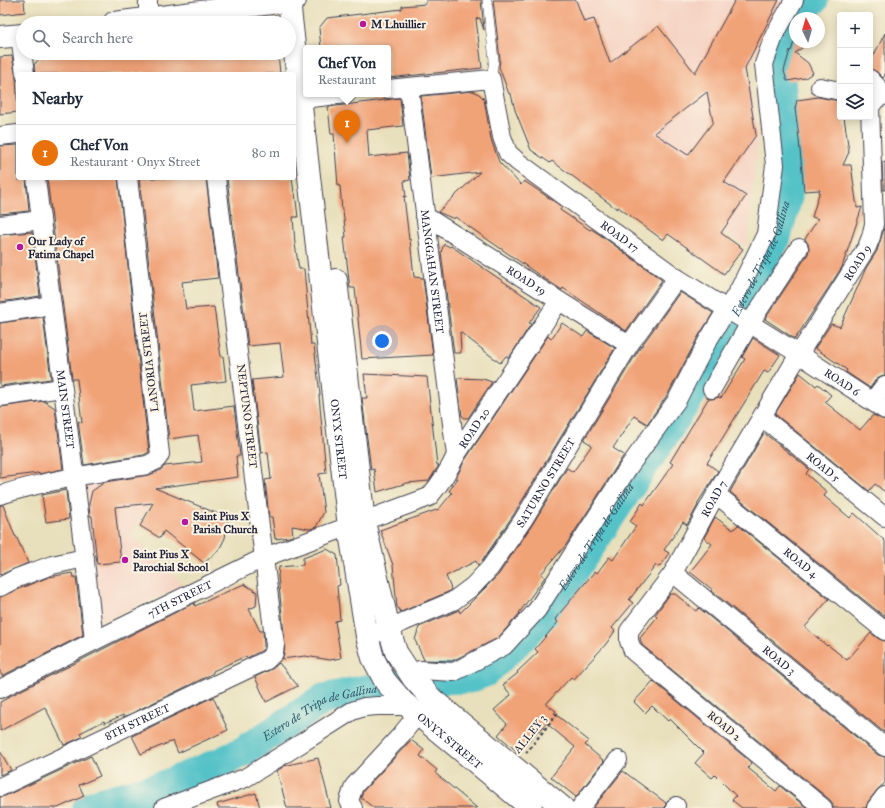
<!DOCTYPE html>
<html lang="en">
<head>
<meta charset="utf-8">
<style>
	:root { --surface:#fff; --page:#f2f2f3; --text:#1f2937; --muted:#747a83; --line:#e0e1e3; --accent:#ea580c }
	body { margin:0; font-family:"IM FELL Great Primer",serif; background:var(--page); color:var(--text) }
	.controls { position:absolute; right:12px; top:12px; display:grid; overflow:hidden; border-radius:4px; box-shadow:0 2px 10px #0003 }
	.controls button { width:36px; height:36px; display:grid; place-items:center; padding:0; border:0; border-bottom:1px solid var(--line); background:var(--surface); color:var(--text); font:20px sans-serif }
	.compass { position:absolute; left:789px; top:12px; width:36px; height:36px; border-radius:50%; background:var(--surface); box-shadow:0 2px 10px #0003; rotate:355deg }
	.you { position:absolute; left:382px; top:341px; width:14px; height:14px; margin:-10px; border:3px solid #fff; border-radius:50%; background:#1a73e8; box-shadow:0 0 0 6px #1a73e833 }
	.badge { display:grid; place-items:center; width:26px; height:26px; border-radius:50%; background:var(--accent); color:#fff; font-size:13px; font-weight:700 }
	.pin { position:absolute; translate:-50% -33px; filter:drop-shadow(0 1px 2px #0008) }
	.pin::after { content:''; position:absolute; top:21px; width:14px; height:12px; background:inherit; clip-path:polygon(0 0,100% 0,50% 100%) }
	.popup { position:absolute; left:303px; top:45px; width:88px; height:52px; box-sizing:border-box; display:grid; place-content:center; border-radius:4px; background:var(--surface); filter:drop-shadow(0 1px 3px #0005); font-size:13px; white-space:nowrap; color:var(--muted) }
	.popup b { font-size:15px; color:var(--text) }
	.popup::after { content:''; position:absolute; left:50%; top:100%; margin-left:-8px; border:8px solid transparent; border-top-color:var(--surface) }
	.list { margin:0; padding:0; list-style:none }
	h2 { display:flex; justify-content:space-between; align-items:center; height:52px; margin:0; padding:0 16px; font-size:17px }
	h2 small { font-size:13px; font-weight:400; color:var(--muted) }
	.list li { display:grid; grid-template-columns:26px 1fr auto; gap:12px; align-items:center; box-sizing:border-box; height:56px; padding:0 16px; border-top:1px solid var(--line) }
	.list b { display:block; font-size:15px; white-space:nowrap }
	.list p { margin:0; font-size:13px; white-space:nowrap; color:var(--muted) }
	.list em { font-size:13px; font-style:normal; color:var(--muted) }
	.icon { flex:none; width:22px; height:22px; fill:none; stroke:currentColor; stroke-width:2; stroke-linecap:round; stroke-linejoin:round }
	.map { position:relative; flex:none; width:885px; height:808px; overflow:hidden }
	.search { position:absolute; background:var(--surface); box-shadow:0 2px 10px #0003; left:16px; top:16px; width:280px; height:44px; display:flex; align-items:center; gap:10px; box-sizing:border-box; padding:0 14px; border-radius:22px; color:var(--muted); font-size:15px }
	.panel { position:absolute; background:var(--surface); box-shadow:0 2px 10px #0003; left:16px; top:72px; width:280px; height:108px; border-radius:4px }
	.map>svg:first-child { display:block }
</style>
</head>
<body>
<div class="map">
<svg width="885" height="808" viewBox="0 0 885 808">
	<rect width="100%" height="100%" fill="#fcf5e5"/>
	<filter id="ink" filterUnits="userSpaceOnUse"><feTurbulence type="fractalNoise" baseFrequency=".025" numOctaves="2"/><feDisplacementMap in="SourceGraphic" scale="8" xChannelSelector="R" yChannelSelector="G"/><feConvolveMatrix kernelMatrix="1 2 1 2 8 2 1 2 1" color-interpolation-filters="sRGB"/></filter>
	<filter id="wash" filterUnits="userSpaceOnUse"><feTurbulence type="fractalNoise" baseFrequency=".012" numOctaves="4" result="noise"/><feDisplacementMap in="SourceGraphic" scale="16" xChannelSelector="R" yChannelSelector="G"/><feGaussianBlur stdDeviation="0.9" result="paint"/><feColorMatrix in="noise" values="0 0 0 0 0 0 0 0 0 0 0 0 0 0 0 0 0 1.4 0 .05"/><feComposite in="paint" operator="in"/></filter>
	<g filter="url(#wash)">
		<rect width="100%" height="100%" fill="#e8e0bc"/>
		<!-- built -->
		<g fill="#f5d2c2">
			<polygon points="529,0 787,0 748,69 758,135 747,247 563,123"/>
			<polygon points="164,467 166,480 130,535 184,585 101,622 84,480"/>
		</g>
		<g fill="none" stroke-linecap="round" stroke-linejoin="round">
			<!-- river -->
			<path stroke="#54c2c8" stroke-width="31" id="s1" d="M88 808 103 802 161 787 224 761 244 751 324 699 366 690 440 679 469 678 485 672 522 637 549 608 703 376 776 237 787 197 789 168 780 80V53L788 24 803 7 813 0"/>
		</g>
		<g id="blocks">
			<!-- building -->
			<g fill="#f1a378" fill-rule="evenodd">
				<polygon points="0,0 24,0 25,12 0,15"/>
				<polygon points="426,0 481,0 484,30 480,18 476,19 482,68 388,78 388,48 321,48 319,28 327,18 402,9 402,6 426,4"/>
				<path d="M493 0H576L584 22 594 19 610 63 658 26 695 73 735 0H779L745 68 756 135 724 182 746 196 721 233 743 249 724 274 668 234 663 240 618 207 617 209 552 161 550 163 531 150 515 110 511 94H509L499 67 500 59ZM707 92 713 122 688 155 654 133Z"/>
				<polygon points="885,33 885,75 883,78 877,72 870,69 870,63"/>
				<polygon points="795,39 795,42 810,42 795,53 808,63 813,73 805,78 787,81 784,71 790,50 791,51"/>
				<polygon points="51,53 278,53 280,74 146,74 146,72 125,74 35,74 34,65 43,54"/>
				<polygon points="12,56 16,78 18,112 0,114 0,57"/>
				<polygon points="473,91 479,94 484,99 491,139 499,162 521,185 524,181 542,193 562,207 560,210 590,230 591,229 599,234 662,280 626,331 563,288 562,290 542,277 455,217 454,219 438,212 480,172 431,178 421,96"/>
				<polygon points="818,97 840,101 840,117 844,117 849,152 843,165 851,165 857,208 862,207 842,267 795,339 765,319 808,254 809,249 808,244 805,239 818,219 812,217 820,190 804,191 798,130 795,109 797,100"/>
				<polygon points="400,98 403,126 367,130 369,157 407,153 410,180 404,181 406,197 404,196 409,240 410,239 414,277 423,278 433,355 362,359 355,288 350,288 344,237 346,237 343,211 342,211 340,186 338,186 334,134 331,134 328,107"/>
				<polygon points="18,145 18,180 26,179 29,211 0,214 0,146"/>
				<polygon points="882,162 885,162 885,190 883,190"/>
				<polygon points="47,178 118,178 149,452 144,455 84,465 78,421 82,423 77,379 72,379"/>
				<polygon points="139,178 206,178 218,278 182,282 186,309 214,307 221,357 223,356 226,381 191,385 194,411 234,406 240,456 236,456 238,477 155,488 228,518 225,538 219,550 204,563 164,531 160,538 140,526 153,503 115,507 121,562 97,564 92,516 90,516 89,504 92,491 105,482 149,475 159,471 165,466 202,462 198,435 169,439"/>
				<polygon points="227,178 292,178 294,193 295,193 298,217 293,217 295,244 299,269 304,269 311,345 314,345 320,395 319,395 326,473 319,474 324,512 316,527 310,529 292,526 293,536 289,537 275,539 272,517 269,517 265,480 271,479 268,452 261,453 252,380 284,377 280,343 248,346"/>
				<polygon points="885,225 885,375 881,376 877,378 870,388 846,372 847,370 815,348 831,324 840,327 866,268 877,251"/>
				<polygon points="32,232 40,296 0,302 0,235"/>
				<polygon points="444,244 450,247 451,246 541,307 529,323 531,324 509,358 506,356 500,363 460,332 461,353 454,353 441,252"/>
				<polygon points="680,292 713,313 698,337 668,394 647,424 634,416 613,448 624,455 566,545 541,574 545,577 519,613 520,613 498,638 452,661 424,660 415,640 419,627 459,610 460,613 499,574 532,525 567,468 573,472 592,445 584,440 638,351"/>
				<polygon points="43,317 51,379 0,386 0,323"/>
				<polygon points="562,323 583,337 587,331 615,348 514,514 482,561 478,565 476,561 446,576 451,589 448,592 401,612 397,607 393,565 380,530 439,509 452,493 449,491 458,478 456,478 465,460 548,336 551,339"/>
				<polygon points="753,338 780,355 768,373 764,371 707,463 718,471 697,504 698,505 687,525 683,522 664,550 669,553 659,567 656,565 629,600 633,603 612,628 615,631 606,644 574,679 571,677 546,704 556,711 554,713 589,741 585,745 604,761 576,797 551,777 575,747 546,723 540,731 538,730 519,753 498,735 507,724 494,710 511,695 503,685 518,673 517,672 538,652 535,649 558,622 555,619 595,571 597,573 609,557 613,560 636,526 630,522 642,503 644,505 673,464 670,462 708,399 712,399 719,397 721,398 745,359 742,357"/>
				<polygon points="800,373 816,386 818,384 831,395 825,402 860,430 873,415 885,420 885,492 875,484 869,491 775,414"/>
				<polygon points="364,374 427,377 437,465 439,465 429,481 407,483 377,492 374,469 371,470 362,398 367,398"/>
				<polygon points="457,378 483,379 492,382 468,418 465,418 462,416"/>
				<polygon points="44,401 55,408 63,469 39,474 38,473 0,478 0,407"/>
				<polygon points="764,433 809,469 806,474 827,492 824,496 850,518 854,513 885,541 885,617 730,492"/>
				<polygon points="66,490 69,519 46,522 42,495"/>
				<polygon points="0,505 3,505 15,536 16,536 28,563 0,575"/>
				<polygon points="715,517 733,530 738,525 829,599 805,627 827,646 828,645 847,660 871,633 879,639 885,641 885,733 712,591 713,590 690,572 712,544 704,538"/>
				<polygon points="327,549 337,555 340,585 337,586 340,620 335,621 341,658 330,660 305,656 282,659 284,654 285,644 278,576 279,567 303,565 303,558"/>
				<polygon points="72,573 73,577 76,577 83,635 2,676 0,672 0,597 21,588 49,577"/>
				<polygon points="244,584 257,592 256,606 249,609 260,631 263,631 264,645 264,648 261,651 247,658 246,656 213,671 213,673 204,678 124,717 123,715 105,723 104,721 80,733 82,737 64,745 45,707 0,731 0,702 6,699 6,698 194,603 195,606"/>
				<polygon points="670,594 675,594 696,611 699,608 878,755 885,757 885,783 877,790 868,802 866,808 833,808 833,804 830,800 642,645 640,638 657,617 655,615"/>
				<polygon points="279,663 298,686 266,702 255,677 272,669"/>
				<polygon points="653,681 752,763 748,768 776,791 780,786 807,808 742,808 732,800 736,796 715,775 712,778 695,763 704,753 670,719 668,721 652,706 645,713 634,702"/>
				<polygon points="213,697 228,730 178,753 173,741 141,754 132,736"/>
				<polygon points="411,740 424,750 420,756 437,770 435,773 477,808 374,808 361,798 363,791"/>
				<polygon points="0,751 11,770 0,775"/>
				<polygon points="91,756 100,776 79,785 84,796 58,808 0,808 0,797 5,796"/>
				<polygon points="318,758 331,808 287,808 277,771 284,766"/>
				<polygon points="623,771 666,803 665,808 593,808"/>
				<polygon points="256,793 260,808 218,808 217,804"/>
			</g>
		</g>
	</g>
	<g filter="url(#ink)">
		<use href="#blocks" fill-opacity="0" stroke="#403e4e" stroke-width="1"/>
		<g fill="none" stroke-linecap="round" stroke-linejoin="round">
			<!-- lane casing -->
			<g stroke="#403e4e" stroke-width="10">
				<polyline id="lane" points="487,0 494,60 491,79"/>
			</g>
			<!-- street casing -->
			<g stroke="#403e4e" stroke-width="20">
				<g id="street">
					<polyline points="148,0 148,19"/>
					<polyline points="20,35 25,74"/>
					<polyline points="870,79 885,95"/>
					<path id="s2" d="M409 87 456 455"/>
					<polyline points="820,87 840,91"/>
					<path id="s3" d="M388 89 491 79 502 137 508 153 518 162 677 278 799 354 885 410"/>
					<polyline points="294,100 346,94"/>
					<polyline points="0,136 18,134"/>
					<path id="s4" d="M36 178C54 333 78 486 94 641"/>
					<path id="s5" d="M425 216 629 345"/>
					<polyline points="0,225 41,220"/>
					<polyline points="0,313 52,305"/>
					<polyline points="712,389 750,323 799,248"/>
					<polyline points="0,397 62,388"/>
					<polyline points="873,401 885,385"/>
					<path id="s6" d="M762 417 885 517"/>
					<path id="s7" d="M716 494 885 631"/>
					<path d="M0 495C48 480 97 473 147 465 154 462 158 460 160 454L128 178"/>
					<path id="s8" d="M673 573 885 747"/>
					<polyline points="0,587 17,578 52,565 85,558"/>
					<path id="s9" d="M377 633 453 601 473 586 490 568 523 520 629 345 677 278"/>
					<polyline points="409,672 420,670 454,672 504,646 537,610 628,468 677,400 707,342 740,288 766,234 775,165 764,64 774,36 794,0"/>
					<path id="s10" d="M0 689 94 641 265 557 429 497C440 484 449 471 456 455L559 301"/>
					<path id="s11" d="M0 787 267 660 274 653 275 645 216 178"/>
					<polyline points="164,808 245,778 289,751 352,711 364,707 378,706 408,706"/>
					<polyline points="353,808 349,801 354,786 401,735 418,714"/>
					<polyline points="580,808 618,760"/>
					<polyline points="675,808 676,806"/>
					<path id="s12" d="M823 808 633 651 629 641V631L673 573 716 494 799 354 867 247 871 237 874 224 870 107 876 99 885 95"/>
					<polyline points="876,808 885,796"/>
				</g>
			</g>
			<!-- secondary casing -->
			<g stroke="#403e4e" stroke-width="24">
				<g id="secondary">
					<path id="s13" d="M289 1 349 527 367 636 373 658 385 681 403 702 531 808"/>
					<polyline points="114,23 295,0"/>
					<polyline points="0,37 23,35"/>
					<polyline points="336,280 364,522 389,629 396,652 413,678 432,699 563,808"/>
				</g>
			</g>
			<!-- path -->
			<polyline stroke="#403e4e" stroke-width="2.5" stroke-dasharray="3 3" stroke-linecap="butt" points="526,753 559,711"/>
			<!-- lane -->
			<use href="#lane" stroke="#fff" stroke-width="9"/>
			<!-- street -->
			<use href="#street" stroke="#fff" stroke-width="18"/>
			<!-- secondary -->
			<use href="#secondary" stroke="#fff" stroke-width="22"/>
		</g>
	</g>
	<!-- markers -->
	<g fill="#b5179e" stroke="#fcf5e5" stroke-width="1.5">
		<circle cx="363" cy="24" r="4"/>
		<circle cx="20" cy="247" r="4"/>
		<circle cx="185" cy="522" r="4"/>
		<circle cx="125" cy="560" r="4"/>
	</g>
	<g text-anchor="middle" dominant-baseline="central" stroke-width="4" stroke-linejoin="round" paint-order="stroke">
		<!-- poi labels -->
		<g font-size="11" font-weight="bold" fill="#22223b" stroke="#fcf5e5" text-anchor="start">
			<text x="371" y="24">M Lhuillier</text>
			<text x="28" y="241">Our Lady of<tspan x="28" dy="13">Fatima Chapel</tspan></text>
			<text x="193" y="516">Saint Pius X<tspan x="193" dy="13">Parish Church</tspan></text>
			<text x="133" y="554">Saint Pius X<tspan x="133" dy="13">Parochial School</tspan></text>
		</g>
		<!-- street labels -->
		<g font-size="11" fill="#22223b" stroke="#fcf5e5">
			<text stroke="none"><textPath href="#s3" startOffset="319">ROAD 17</textPath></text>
			<text stroke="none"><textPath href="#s12" startOffset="701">ROAD 9</textPath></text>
			<text stroke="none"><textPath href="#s2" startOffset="186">MANGGAHAN STREET</textPath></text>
			<text stroke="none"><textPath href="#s5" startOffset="120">ROAD 19</textPath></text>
			<text transform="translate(149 362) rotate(-97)">LANORIA STREET</text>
			<text stroke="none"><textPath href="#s3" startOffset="585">ROAD 6</textPath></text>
			<text stroke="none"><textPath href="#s4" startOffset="233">MAIN STREET</textPath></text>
			<text transform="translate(247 416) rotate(83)">NEPTUNO STREET</text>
			<text stroke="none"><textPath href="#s10" startOffset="553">ROAD 20</textPath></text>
			<text stroke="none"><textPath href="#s13" startOffset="441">ONYX STREET</textPath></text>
			<text stroke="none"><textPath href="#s6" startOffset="79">ROAD 5</textPath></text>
			<text stroke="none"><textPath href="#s9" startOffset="234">SATURNO STREET</textPath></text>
			<text stroke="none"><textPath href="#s12" startOffset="425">ROAD 7</textPath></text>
			<text stroke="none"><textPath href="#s7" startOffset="109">ROAD 4</textPath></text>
			<text stroke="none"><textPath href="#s10" startOffset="201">7TH STREET</textPath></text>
			<text stroke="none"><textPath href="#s8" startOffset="137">ROAD 3</textPath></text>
			<text stroke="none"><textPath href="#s11" startOffset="152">8TH STREET</textPath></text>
			<text transform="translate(724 726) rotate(40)">ROAD 2</text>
			<text transform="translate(530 734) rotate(-52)">ALLEY 3</text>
			<text stroke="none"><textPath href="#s13" startOffset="777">ONYX STREET</textPath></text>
		</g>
		<!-- water labels -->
		<g font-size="12" font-style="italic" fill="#345a6c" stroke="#fcf5e5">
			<text stroke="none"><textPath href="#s1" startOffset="926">Estero de Tripa de Gallina</textPath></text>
			<text stroke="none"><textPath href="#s1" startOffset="602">Estero de Tripa de Gallina</textPath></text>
			<text stroke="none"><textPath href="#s1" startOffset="253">Estero de Tripa de Gallina</textPath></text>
		</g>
	</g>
</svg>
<div class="controls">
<button>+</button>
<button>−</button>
<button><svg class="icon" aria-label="layers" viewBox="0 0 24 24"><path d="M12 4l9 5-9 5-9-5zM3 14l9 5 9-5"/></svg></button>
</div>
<svg class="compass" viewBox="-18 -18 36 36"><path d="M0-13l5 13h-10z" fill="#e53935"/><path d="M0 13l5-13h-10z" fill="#747a83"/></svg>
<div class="you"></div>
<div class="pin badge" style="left:347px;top:143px;background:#e8710a">1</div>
<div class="popup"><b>Chef Von</b>Restaurant</div>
<div class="search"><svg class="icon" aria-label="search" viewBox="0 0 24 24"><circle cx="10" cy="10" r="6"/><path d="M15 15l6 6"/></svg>Search here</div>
<section class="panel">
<h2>Nearby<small></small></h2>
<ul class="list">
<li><span class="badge" style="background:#e8710a">1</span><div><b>Chef Von</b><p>Restaurant · Onyx Street</p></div><em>80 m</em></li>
</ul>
</section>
</div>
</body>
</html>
